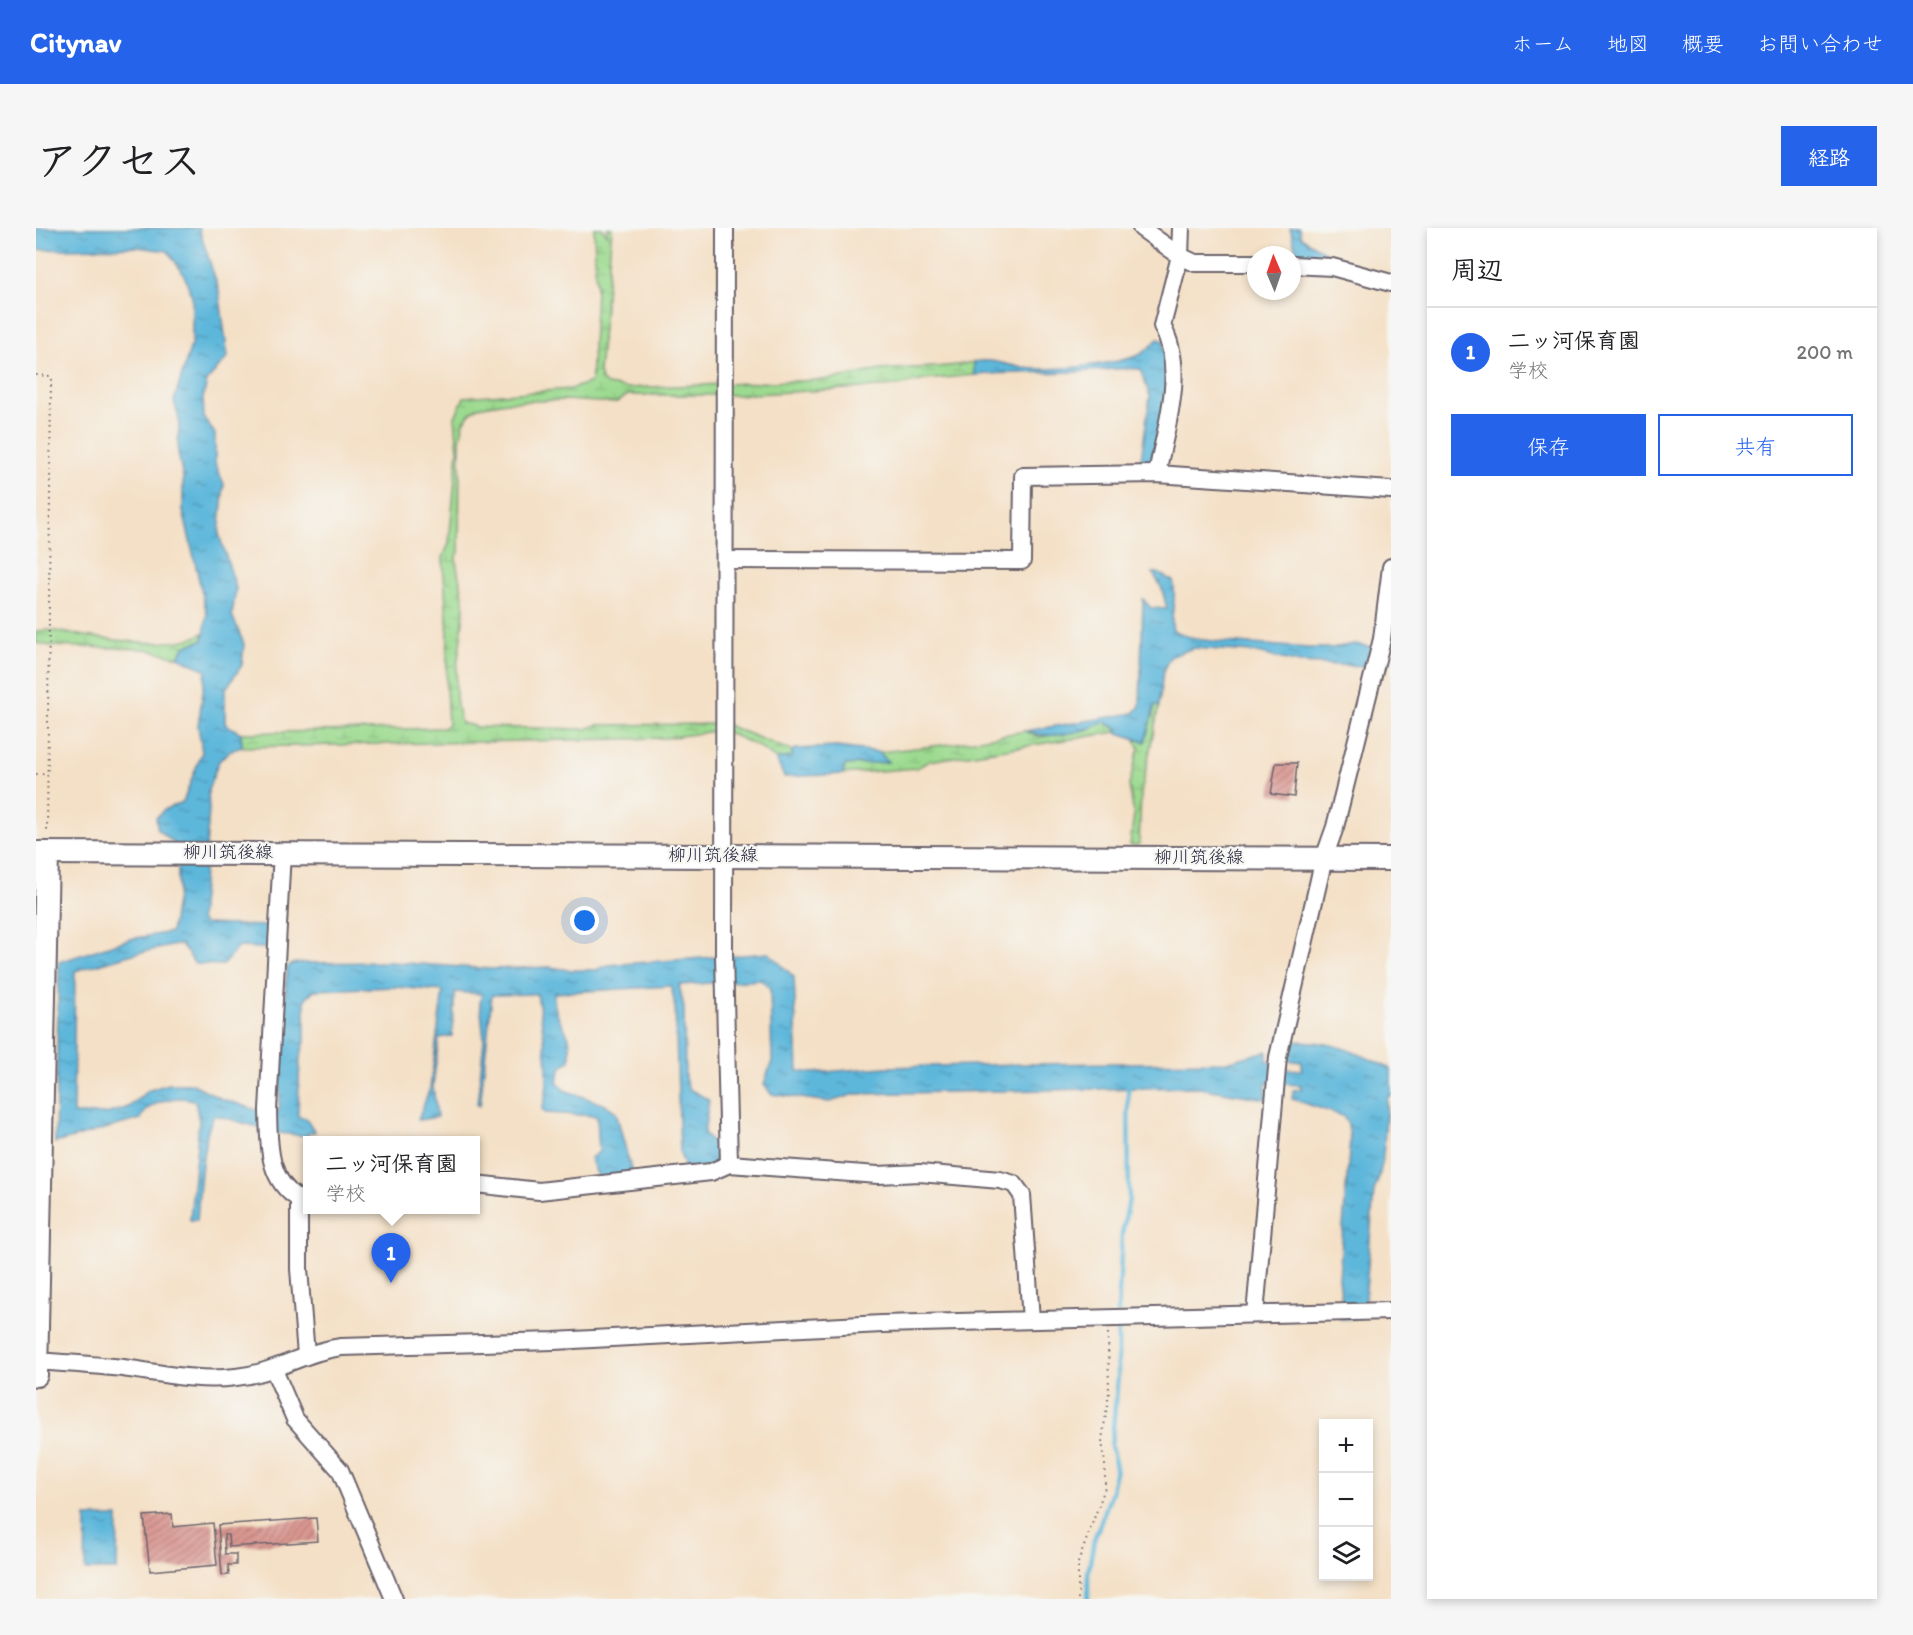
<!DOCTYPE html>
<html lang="ja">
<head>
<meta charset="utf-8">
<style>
	:root { --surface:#fff; --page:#f6f6f6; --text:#202124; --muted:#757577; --line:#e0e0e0; --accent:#2563eb }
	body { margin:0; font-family:Itim,"Klee One",sans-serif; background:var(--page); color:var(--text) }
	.controls { position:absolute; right:18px; bottom:18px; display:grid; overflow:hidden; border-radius:0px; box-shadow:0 3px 9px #0003 }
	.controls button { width:54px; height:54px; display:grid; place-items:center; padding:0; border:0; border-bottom:2px solid var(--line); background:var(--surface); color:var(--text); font:30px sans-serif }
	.compass { position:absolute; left:1211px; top:18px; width:54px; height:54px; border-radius:50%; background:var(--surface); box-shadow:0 3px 9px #0003; rotate:358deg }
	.you { position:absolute; left:549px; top:693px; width:21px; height:21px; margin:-15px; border:4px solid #fff; border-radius:50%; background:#1a73e8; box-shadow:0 0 0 9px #1a73e833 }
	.badge { display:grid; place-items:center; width:39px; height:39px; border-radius:50%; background:var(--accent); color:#fff; font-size:20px; font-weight:700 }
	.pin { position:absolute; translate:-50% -50px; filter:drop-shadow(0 2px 3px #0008) }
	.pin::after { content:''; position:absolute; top:32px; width:21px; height:18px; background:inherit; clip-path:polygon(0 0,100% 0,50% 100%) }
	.popup { position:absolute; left:267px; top:908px; width:177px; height:78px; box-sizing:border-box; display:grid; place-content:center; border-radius:0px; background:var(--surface); filter:drop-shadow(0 2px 4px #0005); font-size:20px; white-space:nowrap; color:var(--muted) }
	.popup b { font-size:22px; color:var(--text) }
	.popup::after { content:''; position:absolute; left:50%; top:100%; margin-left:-12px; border:12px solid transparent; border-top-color:var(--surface) }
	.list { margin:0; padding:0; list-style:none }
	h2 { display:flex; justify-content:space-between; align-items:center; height:78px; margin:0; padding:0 24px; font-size:26px }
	h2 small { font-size:20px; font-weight:400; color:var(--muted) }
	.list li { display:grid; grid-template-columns:39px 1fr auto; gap:18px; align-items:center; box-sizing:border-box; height:90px; padding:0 24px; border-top:2px solid var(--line) }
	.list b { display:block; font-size:22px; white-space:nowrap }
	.list p { margin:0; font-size:20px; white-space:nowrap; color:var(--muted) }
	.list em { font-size:20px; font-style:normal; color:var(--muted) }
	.actions { display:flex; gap:12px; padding:18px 24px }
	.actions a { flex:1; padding:14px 0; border:2px solid var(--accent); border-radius:0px; text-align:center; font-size:21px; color:var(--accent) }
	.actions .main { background:var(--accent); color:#fff }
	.icon { flex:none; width:33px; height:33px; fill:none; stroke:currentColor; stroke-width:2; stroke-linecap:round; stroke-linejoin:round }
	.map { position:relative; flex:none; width:1355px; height:1371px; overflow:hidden; border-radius:0px }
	header { display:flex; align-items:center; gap:36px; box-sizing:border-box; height:84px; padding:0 30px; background:var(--accent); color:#fff }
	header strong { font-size:28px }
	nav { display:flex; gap:33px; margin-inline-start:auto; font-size:21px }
	.intro { display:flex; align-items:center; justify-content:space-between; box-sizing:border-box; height:144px; padding:0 36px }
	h1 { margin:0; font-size:42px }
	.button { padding:15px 27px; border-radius:0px; background:var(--accent); color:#fff; font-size:21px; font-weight:700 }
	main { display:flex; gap:36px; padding:0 36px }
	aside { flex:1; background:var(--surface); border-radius:0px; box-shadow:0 3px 9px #0003 }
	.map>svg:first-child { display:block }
</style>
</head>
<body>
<header>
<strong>Citynav</strong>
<nav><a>ホーム</a><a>地図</a><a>概要</a><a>お問い合わせ</a></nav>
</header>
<div class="intro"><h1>アクセス</h1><a class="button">経路</a></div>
<main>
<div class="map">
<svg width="1355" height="1371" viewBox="0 0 1355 1371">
	<defs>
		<pattern id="wetland-marsh" width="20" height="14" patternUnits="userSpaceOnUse" patternTransform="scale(1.5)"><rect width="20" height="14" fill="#9cda8f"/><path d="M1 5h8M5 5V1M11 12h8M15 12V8" fill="none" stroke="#86bb7c"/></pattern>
		<pattern id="water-ripples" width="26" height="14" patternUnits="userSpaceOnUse" patternTransform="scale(1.5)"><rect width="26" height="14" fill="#5db7db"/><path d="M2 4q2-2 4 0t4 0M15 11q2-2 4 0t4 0" fill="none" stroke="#4c94b3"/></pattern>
		<pattern id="building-hatch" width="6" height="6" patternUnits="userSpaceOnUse" patternTransform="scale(1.5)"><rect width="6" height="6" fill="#da9791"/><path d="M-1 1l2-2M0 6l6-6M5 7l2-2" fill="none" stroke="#b07b78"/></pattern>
	</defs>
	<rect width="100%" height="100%" fill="#f6f6f2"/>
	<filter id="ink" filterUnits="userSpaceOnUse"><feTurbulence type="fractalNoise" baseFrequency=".0167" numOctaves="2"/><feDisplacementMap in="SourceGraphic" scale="12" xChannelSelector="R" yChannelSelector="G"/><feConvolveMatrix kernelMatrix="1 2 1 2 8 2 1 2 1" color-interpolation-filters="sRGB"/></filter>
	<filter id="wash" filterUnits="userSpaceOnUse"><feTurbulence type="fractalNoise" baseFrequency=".008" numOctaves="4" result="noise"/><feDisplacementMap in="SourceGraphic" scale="24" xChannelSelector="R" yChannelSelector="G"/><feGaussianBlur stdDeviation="1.35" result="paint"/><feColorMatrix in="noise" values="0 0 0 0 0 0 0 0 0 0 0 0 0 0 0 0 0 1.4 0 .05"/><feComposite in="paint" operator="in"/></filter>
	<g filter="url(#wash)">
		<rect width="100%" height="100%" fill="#f4e0c6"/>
		<!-- wetland -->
		<g fill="url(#wetland-marsh)" stroke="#5f7e65" stroke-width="1.5">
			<path d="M558 0H566L571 7V0H576L563 144 565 152 571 157 590 160 785 152C806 150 825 145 845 142 876 139 908 141 938 134V147L889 152 862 158 700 167H592L579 175 529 172 471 174 442 179 433 186 427 196 424 213 423 325 420 328C420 346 428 361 428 379 427 418 412 456 425 495L442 499 550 501 561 497 688 496 756 523V529L740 531 723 519 686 502 630 510 206 519 205 505 407 500 412 496 410 460 412 407 407 330 413 315 417 272 422 222 419 189 428 169 535 161 555 154 560 63Z"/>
			<path d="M12 402C48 408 137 425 167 405V412L149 418 142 429 109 421 15 418 0 415V403Z"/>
			<polygon points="1119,476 1123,478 1105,565 1103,617 1094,617 1098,587 1093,557 1103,520 1099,512 1109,513"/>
			<polygon points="1069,494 1082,501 1080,504 893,533 881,540 807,546 809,537 851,533 843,524 915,516 989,503 1004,509 1050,502"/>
		</g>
		<!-- water -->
		<g fill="url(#water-ripples)" stroke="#406c8b" stroke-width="1.5">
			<path d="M0 0H163L183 63 192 129 171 153 167 170 168 190 179 206V235L188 256 183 306 200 360 196 387 208 416 206 437 189 462V496L205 505 206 519 194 523 183 533 172 562 173 583 164 692 168 696 232 698 240 706 236 723 230 720 202 719 187 737 159 736 145 716 97 726 39 743 37 886H70L93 879 111 863 132 856H157L186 871 221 882 243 883 251 739 259 735 355 734 456 741 514 739 534 742H560L572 737 733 725 758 749 762 843 777 845 849 839 989 836 1190 834 1231 823V833L1249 838V841L1266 842V834L1250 832 1254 814C1290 810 1323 825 1355 841V868H1352C1347 899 1351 935 1338 963L1329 1074 1325 1090 1304 1091 1306 1074 1303 1050 1314 911 1312 897 1307 888 1256 871 1257 862 1265 861V857L1230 855V871L1157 859 819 866 794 874 735 866 728 856 736 833 734 761 725 752 643 757 648 779 649 850 653 861 673 872 668 905 682 920 679 937 650 943 644 925 639 778 635 758 518 765C517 783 524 792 532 807 535 814 534 825 534 832L525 840 521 854 528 862 570 877 580 884 597 949 563 951 554 930 563 924 561 888 509 885 506 881C518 853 506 797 501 766L456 767 444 878 441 877 448 812 444 774 446 766 419 764 416 808 403 810 397 858 401 889 382 892 394 860 407 763 360 759 278 762 269 771V814L264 829 262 883V889L270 890 279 904 273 905 271 908 243 905 179 887C166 902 163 969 161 992H154L163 893 159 873C143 866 112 873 105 891L19 915 23 734 94 711 135 704 142 661V638L138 615 122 602 120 590 128 582 147 574 166 524 162 498 170 442 142 429 149 418 167 412 171 386 147 283V249L142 225 143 191 138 173 156 114V68L148 47 132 23 100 19 0 22Z"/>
			<polygon points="1254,0 1263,0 1265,9 1290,25 1295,32 1272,27 1262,30"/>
			<path d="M1122 111 1127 112 1131 159 1115 239 1104 238 1114 168 1104 141C1082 139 1062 143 1040 144 1006 145 972 144 938 147V134C957 130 970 137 988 140 1015 143 1081 137 1105 126 1111 122 1117 116 1122 111Z"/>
			<path d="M1117 345H1122L1137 353C1142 369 1133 386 1137 403L1159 411 1186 414 1273 420H1295L1319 416 1342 420 1340 432 1326 438 1264 435 1216 424 1157 420 1134 429 1127 443 1123 478 1119 477 1109 514 1080 504 1082 501 1069 494C1045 505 1014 512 989 503L1098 485 1104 478 1107 371 1115 380 1131 381 1126 361Z"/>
			<polygon points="800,519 843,524 852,534 809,537 807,546 748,549 740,531 756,529 756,523 760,521"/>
			<polygon points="50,1289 82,1289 81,1342 49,1342"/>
		</g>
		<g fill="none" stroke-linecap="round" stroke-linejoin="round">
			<!-- stream -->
			<g stroke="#5db7db" stroke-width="4.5">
				<polyline points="1082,1085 1086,1006 1093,971 1092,855"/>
				<polyline points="1052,1371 1052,1345 1058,1312 1076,1264 1080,1239 1075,1218 1082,1150 1082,1094"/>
			</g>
		</g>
		<g id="blocks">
			<!-- building -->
			<g fill="url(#building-hatch)">
				<polygon points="1240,535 1261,535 1258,569 1235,566"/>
				<polygon points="136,1286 137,1299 177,1295 181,1337 114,1343 108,1288"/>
				<polygon points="280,1290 282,1313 193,1319 192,1307 188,1307 189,1326 200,1326 200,1337 192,1337 193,1347 186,1347 182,1297"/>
			</g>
		</g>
	</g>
	<g filter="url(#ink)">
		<use href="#blocks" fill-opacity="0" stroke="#6c646c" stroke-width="1.5"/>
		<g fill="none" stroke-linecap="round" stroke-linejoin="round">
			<!-- street casing -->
			<g stroke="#6c646c" stroke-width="20">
				<g id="street">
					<polyline points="689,0 688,726 693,936"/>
					<polyline points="1105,0 1144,28 1159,35 1220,35"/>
					<polyline points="1256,37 1296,39 1355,55"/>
					<path d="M1121 246C1129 200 1151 142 1126 98L1144 28 1145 0"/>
					<polyline points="689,332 986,333 987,248 1121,246 1355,262"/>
					<path d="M246 624 232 882C233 915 231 952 263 971H271"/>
					<polyline points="439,956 503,963 675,944 693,936 842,947 884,945 964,952 978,956 986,967 995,1092"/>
					<polyline points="263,971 263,1041 270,1127"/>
					<polyline points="1219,1086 1242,829 1288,630 1299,599 1346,411 1355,339"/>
					<path d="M0 1133C29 1135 58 1137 87 1140 125 1145 162 1154 200 1149 240 1145 267 1124 305 1119L518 1113 846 1096 1355 1083"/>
					<polyline points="238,1142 259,1191 304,1242 358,1371"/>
				</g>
			</g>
			<!-- secondary casing -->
			<g stroke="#6c646c" stroke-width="26">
				<g id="secondary">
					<polyline points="0,625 1355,631"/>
					<polyline points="0,1147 11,625"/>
				</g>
			</g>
			<!-- path -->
			<g stroke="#6c646c" stroke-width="2" stroke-dasharray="1.5 4.5" stroke-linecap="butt">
				<polyline points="0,147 15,148 11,607"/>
				<polyline points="0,546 12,546"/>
				<polyline points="1042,1371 1042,1335 1069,1260 1069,1236 1066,1212 1073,1165 1072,1105"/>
			</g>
			<!-- street -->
			<use href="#street" stroke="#fff" stroke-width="16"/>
			<!-- secondary -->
			<use href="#secondary" stroke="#fff" stroke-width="22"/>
		</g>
	</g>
	<g text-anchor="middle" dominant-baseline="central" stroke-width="4.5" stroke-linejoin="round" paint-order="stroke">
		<!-- street labels -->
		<g font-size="18" fill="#22223b" stroke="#f6f6f2">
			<text x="192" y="624">柳川筑後線</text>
			<text x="677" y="627">柳川筑後線</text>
			<text x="1163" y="629">柳川筑後線</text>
		</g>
	</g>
</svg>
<div class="controls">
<button>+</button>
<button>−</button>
<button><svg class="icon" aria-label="layers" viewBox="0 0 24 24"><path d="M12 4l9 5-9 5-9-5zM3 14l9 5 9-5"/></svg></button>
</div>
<svg class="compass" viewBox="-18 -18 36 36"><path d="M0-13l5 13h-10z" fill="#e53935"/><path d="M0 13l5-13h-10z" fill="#757577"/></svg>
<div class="you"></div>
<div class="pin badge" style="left:355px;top:1055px">1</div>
<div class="popup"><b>二ッ河保育園</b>学校</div>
</div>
<aside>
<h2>周辺<small></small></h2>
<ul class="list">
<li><span class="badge">1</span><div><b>二ッ河保育園</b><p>学校</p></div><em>200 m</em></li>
</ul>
<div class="actions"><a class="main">保存</a><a>共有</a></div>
</aside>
</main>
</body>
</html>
